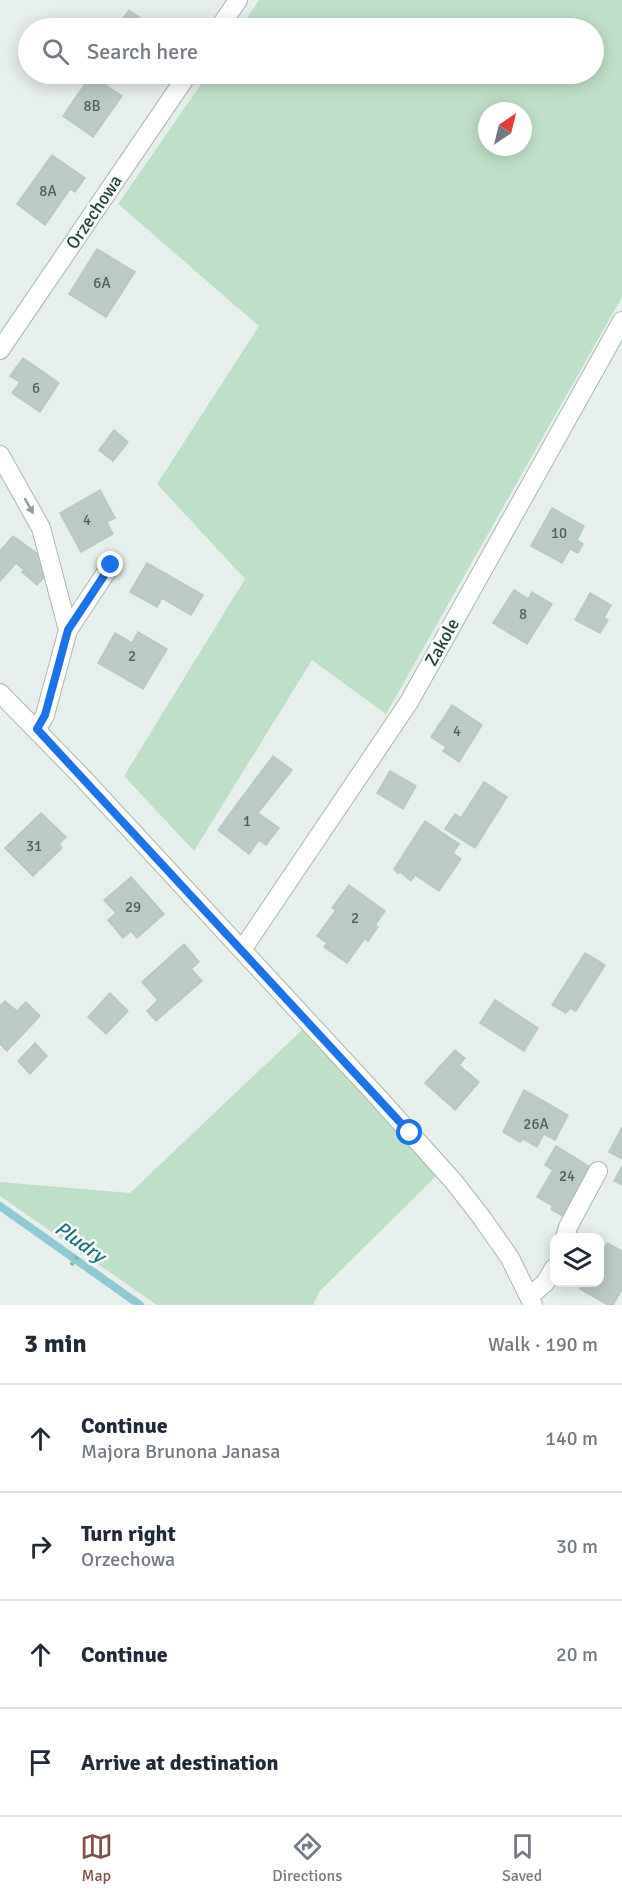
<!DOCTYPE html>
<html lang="en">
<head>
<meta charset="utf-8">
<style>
	:root { --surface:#fff; --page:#f2f2f3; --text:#1f2937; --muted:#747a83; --line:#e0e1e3; --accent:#7f5249 }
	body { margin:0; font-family:Signika,sans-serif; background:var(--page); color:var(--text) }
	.controls { position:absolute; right:18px; bottom:18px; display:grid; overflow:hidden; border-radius:12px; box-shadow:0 3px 15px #0003 }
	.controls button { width:54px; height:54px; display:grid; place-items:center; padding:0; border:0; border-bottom:2px solid var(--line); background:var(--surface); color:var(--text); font:30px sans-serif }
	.compass { position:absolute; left:478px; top:102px; width:54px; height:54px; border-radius:50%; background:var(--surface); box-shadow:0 3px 15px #0003; rotate:35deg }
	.stop { position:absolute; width:18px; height:18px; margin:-14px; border:4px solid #1a73e8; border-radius:50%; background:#fff }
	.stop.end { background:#1a73e8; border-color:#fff; box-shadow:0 2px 6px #0008 }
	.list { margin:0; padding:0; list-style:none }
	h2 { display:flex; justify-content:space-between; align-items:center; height:78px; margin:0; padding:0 24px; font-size:26px }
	h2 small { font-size:20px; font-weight:400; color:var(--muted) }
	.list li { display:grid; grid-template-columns:39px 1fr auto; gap:18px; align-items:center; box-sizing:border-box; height:108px; padding:0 24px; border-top:2px solid var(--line) }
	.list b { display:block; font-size:22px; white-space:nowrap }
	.list p { margin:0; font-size:20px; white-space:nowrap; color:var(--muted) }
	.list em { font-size:20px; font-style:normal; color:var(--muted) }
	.icon { flex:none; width:33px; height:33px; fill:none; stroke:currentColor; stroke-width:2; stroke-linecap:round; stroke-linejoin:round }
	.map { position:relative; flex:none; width:622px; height:1305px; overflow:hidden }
	.search { position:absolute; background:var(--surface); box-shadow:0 3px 15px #0003; left:18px; right:18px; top:18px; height:66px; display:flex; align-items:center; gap:15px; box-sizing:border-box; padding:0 21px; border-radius:33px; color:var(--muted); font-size:22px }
	.sheet { height:510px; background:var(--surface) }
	nav { display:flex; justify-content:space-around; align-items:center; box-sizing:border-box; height:84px; border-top:2px solid var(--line); background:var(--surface); font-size:16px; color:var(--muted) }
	nav a { display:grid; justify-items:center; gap:3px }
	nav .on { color:var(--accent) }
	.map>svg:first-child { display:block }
</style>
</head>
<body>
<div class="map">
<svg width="622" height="1305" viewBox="0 0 622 1305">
	<rect width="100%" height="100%" fill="#e6efeb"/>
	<!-- green -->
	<g fill="#bfe0c8" fill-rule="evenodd">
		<path d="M259 0H622V297L386 714 312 660 194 851 124 776 245 579 157 484 259 326 118 204 208 74H594V28H240ZM487 111H523V147H487Z"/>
		<polygon points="304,1028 436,1176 319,1292 313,1305 157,1305 0,1196 0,1182 130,1193"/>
	</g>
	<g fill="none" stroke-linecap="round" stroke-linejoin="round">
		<!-- stream -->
		<polyline stroke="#8ec9d4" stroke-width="8" points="0,1206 140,1305"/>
	</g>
	<!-- building -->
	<g fill="#bbcac4" stroke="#b8c9c2" stroke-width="1.5">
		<polygon points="129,10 155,28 116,28"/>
		<polygon points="91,75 122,96 93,137 63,116"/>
		<polygon points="52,155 85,178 75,192 70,189 45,225 17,204"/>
		<polygon points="97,249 135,272 106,317 69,294"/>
		<polygon points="23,358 59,383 40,412 12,393 20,382 10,376"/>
		<polygon points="114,430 128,442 113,461 99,450"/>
		<polygon points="100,490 115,518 107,522 113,534 81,552 60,513"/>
		<polygon points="552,508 584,526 577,540 583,544 578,553 570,549 562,563 531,546"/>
		<polygon points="13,536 38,554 47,574 37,585 22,572 24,570 16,563 0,581 0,551"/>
		<polygon points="147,563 203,595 191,615 162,598 157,607 130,592"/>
		<polygon points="514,590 528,599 532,592 552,604 527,644 493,623"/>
		<polygon points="590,593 611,605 604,618 608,620 600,633 575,620"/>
		<polygon points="138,632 167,649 143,689 98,663 115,633 132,643"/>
		<polygon points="452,705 482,725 459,762 443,751 446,747 431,737"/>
		<polygon points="273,756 292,770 258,813 240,800"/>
		<polygon points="390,771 416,786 403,809 377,793"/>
		<polygon points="484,782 507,797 475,848 445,829 455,814 461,818"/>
		<polygon points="240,800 279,828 266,845 259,840 249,854 218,830"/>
		<polygon points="41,813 66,837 59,844 62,848 33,876 5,848"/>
		<polygon points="425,821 459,844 453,853 461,859 439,891 415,875 411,881 400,872 398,874 394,869"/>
		<polygon points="131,877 164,914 137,938 131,931 123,938 108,920 116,913 104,900"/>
		<polygon points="349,885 385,911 375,925 378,927 368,941 365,938 347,963 324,947 327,943 317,936 336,910 332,908"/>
		<polygon points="184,944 199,962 191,969 202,981 156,1021 147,1011 158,1000 142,982"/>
		<polygon points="585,953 605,965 576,1011 570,1008 566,1013 552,1005"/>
		<polygon points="110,993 128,1011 106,1034 88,1017"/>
		<polygon points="495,1000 538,1028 524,1051 480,1023"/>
		<polygon points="5,1001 17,1011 26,1002 40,1016 7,1051 0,1044 0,1006"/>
		<polygon points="35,1043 47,1056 30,1074 18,1061"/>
		<polygon points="455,1050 465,1058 459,1065 479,1082 455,1110 425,1083"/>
		<polygon points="524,1090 568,1115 555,1140 544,1134 537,1147 523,1139 520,1142 503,1132"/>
		<polygon points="622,1127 622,1159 609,1152"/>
		<polygon points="556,1146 590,1167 581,1183 586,1186 567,1219 551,1209 553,1206 537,1197 553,1170 545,1165"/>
		<polygon points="622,1166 622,1185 614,1181"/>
		<polygon points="607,1243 622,1251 622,1289 613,1305 608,1305 580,1289 584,1282 600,1282 600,1256"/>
	</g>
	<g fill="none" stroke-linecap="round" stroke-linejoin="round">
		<!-- minor casing -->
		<g stroke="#a8b8b2" stroke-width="20">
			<g id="minor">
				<polyline points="219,28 238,0"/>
				<polyline points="0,350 188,74"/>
				<polyline points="0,455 41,528 68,630 45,715 37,729"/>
				<polyline points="68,630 111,565"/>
				<polyline points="0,693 81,776 376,1095 454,1182 482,1218 510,1258 533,1305"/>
				<polyline points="242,950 409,702 622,321"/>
				<polyline points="565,1238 568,1227 598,1171"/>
				<polyline points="530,1296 545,1283 554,1268"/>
			</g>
		</g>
		<!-- path -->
		<polyline stroke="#86b3a5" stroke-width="4" stroke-dasharray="3 4.5" stroke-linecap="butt" points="71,1265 82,1251"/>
		<!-- minor -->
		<use href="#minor" stroke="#fff" stroke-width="18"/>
	</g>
	<!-- one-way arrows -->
	<defs><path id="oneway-solid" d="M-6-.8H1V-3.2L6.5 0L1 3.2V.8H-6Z" transform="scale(1.5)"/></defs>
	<use fill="#92a09c" href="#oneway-solid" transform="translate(29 506) rotate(61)"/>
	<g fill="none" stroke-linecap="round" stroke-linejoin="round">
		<!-- route -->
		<polyline stroke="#1a73e8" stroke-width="8" points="111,565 68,630 45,715 37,729 410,1133"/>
	</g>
	<g text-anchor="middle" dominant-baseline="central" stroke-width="5" stroke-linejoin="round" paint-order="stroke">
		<!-- number labels -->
		<g font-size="15" fill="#4a645c">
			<text x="92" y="106">8B</text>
			<text x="48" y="191">8A</text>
			<text x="102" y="283">6A</text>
			<text x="36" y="388">6</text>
			<text x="87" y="520">4</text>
			<text x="559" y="533">10</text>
			<text x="523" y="614">8</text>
			<text x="132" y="656">2</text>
			<text x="457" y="731">4</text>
			<text x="247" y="821">1</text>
			<text x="34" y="846">31</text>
			<text x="133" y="907">29</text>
			<text x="355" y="918">2</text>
			<text x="536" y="1124">26A</text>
			<text x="567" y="1176">24</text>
		</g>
		<!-- street labels -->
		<g font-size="18" fill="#24423a" stroke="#f7fbf9">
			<text transform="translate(94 212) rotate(-56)">Orzechowa</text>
			<text transform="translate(442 642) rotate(-61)">Zakole</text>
		</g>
		<!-- water labels -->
		<g font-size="20" font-style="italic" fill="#1c6f80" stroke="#f7fbf9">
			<text transform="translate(80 1242) rotate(35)">Pludry</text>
		</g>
	</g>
</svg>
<div class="controls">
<button><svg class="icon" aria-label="layers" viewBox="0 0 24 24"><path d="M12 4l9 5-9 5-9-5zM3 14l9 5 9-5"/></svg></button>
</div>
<svg class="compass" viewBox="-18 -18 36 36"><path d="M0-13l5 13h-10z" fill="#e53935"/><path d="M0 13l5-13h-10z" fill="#747a83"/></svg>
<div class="stop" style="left:410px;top:1133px"></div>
<div class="stop end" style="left:111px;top:565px"></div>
<div class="search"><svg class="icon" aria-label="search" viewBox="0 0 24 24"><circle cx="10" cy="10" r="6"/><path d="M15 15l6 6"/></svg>Search here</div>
</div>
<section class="sheet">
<h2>3 min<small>Walk · 190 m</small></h2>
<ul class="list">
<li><svg class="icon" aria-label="ahead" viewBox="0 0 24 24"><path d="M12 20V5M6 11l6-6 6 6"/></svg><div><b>Continue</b><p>Majora Brunona Janasa</p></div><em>140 m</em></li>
<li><svg class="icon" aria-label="right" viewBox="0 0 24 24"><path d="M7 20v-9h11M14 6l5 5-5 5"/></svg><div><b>Turn right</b><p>Orzechowa</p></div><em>30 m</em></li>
<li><svg class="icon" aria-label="ahead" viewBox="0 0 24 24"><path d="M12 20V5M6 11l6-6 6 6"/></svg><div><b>Continue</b></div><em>20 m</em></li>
<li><svg class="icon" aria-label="arrive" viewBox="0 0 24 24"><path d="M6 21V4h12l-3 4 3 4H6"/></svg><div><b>Arrive at destination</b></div></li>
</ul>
</section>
<nav>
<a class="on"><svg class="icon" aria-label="map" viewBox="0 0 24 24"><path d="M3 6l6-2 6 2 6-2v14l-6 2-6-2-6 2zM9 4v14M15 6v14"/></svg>Map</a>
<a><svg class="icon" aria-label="directions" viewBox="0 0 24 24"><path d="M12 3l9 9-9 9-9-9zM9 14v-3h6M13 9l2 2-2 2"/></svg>Directions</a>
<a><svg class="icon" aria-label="saved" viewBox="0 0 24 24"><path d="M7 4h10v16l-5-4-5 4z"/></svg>Saved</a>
</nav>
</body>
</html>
